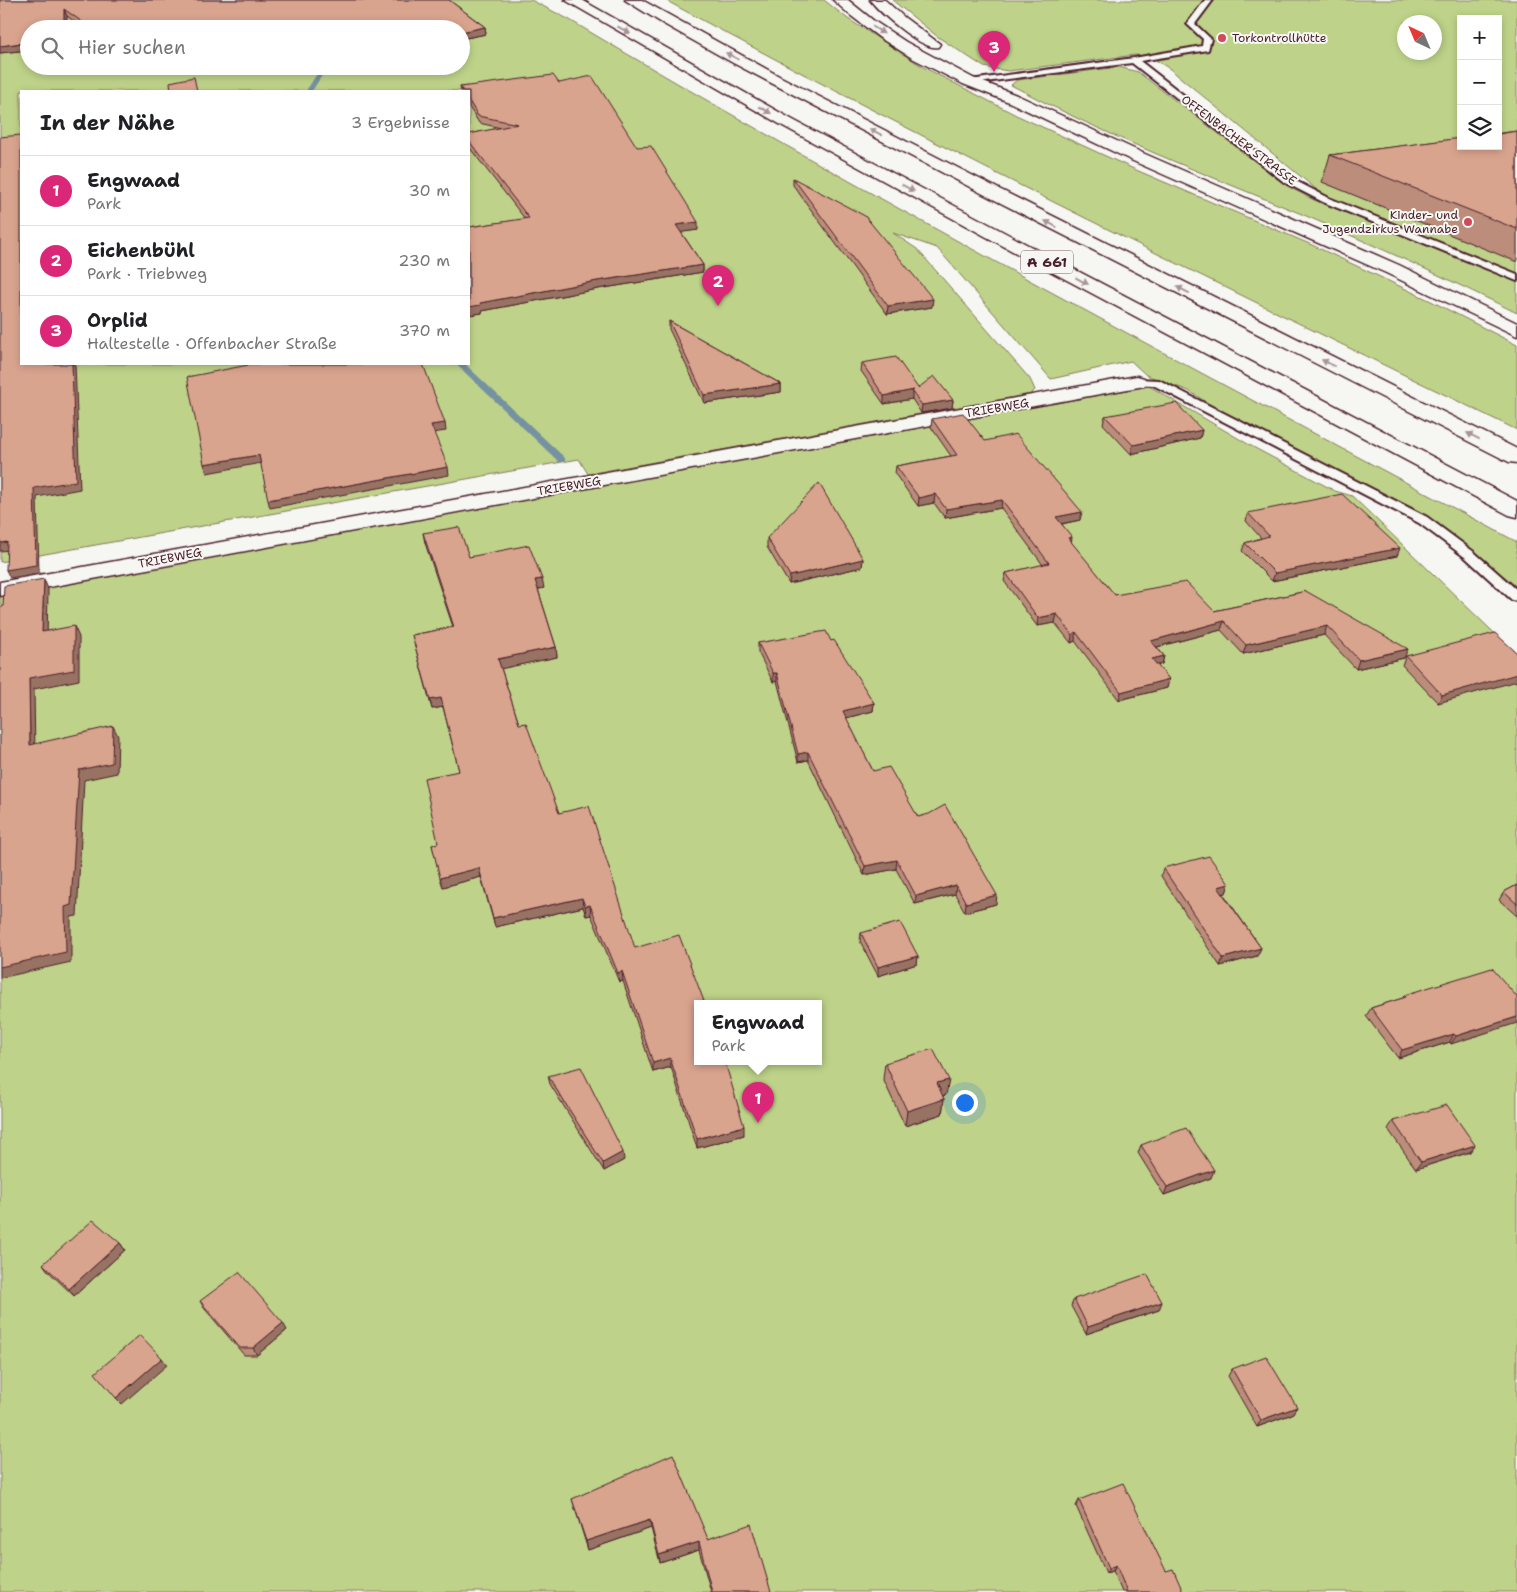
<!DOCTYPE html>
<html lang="de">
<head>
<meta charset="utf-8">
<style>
	:root { --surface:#fff; --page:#f2f2f2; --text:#202124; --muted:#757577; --line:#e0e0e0; --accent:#db2777 }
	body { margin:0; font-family:"Shantell Sans",sans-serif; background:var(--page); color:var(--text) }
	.controls { position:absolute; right:15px; top:15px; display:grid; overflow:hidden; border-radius:0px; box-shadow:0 2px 8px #0003 }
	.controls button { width:45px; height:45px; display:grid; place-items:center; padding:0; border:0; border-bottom:1px solid var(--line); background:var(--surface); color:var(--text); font:25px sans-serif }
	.compass { position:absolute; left:1397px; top:15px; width:45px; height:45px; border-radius:50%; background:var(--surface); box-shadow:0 2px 8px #0003; rotate:316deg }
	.you { position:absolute; left:964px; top:1102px; width:18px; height:18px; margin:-12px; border:4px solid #fff; border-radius:50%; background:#1a73e8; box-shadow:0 0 0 8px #1a73e833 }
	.badge { display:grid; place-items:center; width:32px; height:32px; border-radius:50%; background:var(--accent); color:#fff; font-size:16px; font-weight:700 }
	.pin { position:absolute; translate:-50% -41px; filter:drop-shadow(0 1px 2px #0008) }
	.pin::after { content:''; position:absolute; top:26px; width:18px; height:15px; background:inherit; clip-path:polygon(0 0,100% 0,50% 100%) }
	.popup { position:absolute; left:694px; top:1000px; width:128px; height:65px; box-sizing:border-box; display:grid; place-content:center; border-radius:0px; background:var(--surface); filter:drop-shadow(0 1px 4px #0005); font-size:16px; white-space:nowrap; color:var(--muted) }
	.popup b { font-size:19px; color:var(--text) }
	.popup::after { content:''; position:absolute; left:50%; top:100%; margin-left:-10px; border:10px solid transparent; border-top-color:var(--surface) }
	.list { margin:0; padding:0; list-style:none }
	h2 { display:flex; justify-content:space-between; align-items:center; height:65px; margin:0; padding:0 20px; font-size:21px }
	h2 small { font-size:16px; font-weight:400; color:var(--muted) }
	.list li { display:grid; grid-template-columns:32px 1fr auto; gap:15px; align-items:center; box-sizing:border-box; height:70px; padding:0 20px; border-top:1px solid var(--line) }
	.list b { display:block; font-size:19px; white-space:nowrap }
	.list p { margin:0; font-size:16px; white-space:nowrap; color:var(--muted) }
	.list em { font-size:16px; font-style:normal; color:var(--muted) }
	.icon { flex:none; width:28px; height:28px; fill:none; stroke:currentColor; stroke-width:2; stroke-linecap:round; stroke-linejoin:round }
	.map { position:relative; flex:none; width:1517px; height:1592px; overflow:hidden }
	.search { position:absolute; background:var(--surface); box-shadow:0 2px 8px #0003; left:20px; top:20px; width:450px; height:55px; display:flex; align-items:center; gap:12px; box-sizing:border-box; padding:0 18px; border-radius:28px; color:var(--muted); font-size:19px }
	.panel { position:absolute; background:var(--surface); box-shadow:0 2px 8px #0003; left:20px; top:90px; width:450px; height:275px; border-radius:0px }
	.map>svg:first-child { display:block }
</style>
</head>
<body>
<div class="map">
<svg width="1517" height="1592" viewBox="0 0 1517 1592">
	<rect width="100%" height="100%" fill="#f6f6f2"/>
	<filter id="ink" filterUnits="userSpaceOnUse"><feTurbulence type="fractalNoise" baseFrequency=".02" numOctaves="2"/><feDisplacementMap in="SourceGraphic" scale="10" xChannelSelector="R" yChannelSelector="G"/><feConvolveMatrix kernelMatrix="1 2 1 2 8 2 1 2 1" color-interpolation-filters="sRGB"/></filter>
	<g filter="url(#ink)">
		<!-- green -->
		<g fill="#bed389" stroke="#84795a" fill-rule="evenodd">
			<path d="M0 0H531L568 19C878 204 1199 371 1517 542V587L1448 531 1413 508 1228 416 1189 391 1146 375 1131 361 1051 379 937 248 893 233 917 249 1030 379 1035 390 1031 394 588 474 579 459 0 562ZM29 29H461V66H29ZM21 91H469V364H21Z"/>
			<path d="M665 0H824L848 19 925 68 1016 115 1136 170 1312 245 1429 300 1517 345V430C1231 290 944 152 665 0Z"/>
			<path d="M892 0H1517V274L1322 194 1170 69 1151 57 1135 55 1008 71 984 67 938 37ZM1461 19H1498V146H1461ZM1404 22H1434V52H1404Z"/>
			<path d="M1119 67 1138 72 1287 186 1314 200 1517 282V313C1447 278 1376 246 1304 215 1205 174 1106 136 1011 85L1017 80Z"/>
			<path d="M1149 386 1253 447 1335 491 1352 496 1517 655V1592H0V596ZM698 1004H818V1062H698Z"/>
		</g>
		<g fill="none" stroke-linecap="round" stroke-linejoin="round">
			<!-- stream -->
			<g fill="#7492a1" fill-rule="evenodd">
				<polygon points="322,66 328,66 312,91 306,91"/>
				<polygon points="456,364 465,364 565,458 565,462 559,462"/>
			</g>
			<!-- lane casing -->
			<g stroke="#4a1f2b" stroke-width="4">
				<g id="lane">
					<polygon points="1205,0 1213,0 1195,24 1211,39 1208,50 1140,61 1290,178 1329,198 1517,274 1517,281 1323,202 1284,182 1132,63 970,84 966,82 970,80 1134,58 1202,46 1203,39 1187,24"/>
					<polygon points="1137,379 1159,380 1427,517 1474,552 1517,590 1517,601 1512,600 1466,558 1419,523 1153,385 1133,384 1132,382 1133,380"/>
				</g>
			</g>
			<!-- street casing -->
			<g stroke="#4a1f2b" stroke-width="3">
				<polygon id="street" points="1137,376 1144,378 1147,382 1144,386 0,596 0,582"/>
			</g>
			<!-- secondary casing -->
			<g stroke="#4a1f2b" stroke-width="3">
				<g id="secondary">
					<polygon points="833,0 848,0 874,21 906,42 973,78 1019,96 1145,154 1399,265 1517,323 1517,336 1386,273 1133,161 1009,102 963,84 912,58 880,38 850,15"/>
					<path d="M870 0H885L905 18 940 44 938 47C923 51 880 13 870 0Z"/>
				</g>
			</g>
			<!-- highway casing -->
			<g stroke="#4a1f2b" stroke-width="3">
				<g id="highway">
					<polygon points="565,0 582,0 793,120 1028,245 1517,501 1517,517 1509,515 1016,253 783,126"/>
					<polygon points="625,0 642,0 779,76 999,189 1517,449 1517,463 1509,462 987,196 733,63 662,23"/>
				</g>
			</g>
			<!-- lane -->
			<use href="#lane" fill="#f6f6f2" fill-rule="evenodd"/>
			<!-- street -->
			<use href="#street" fill="#f6f6f2" fill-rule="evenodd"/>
			<!-- secondary -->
			<use href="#secondary" fill="#f6f6f2" fill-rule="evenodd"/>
			<!-- highway -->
			<use href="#highway" fill="#f6f6f2" fill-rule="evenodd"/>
		</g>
		<!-- wall -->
		<g fill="#bb8d7a" stroke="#4a1f2b">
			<polygon points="0,0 449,0 485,27 486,34 461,39 461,29 84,29 67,16 66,29 29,29 29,50 0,53"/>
			<polygon points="559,83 637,147 698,230 681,232 703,265 703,272 598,289 482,311 482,313 469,315 469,227 525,219 469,147 469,134 501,128 479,123 469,107 469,91 461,91 460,87"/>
			<polygon points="1517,131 1517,262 1322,182 1330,155"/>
			<polygon points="793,178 932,307 887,314 793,185"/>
			<polygon points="669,321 781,384 781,392 704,403 669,329"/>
			<polygon points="862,363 918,388 953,400 952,408 921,413 912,399 884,404 861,371"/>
			<polygon points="1105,416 1202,430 1200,438 1131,454 1103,424"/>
			<polygon points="932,419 985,441 1080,520 1062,524 1071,543 1115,595 1214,611 1302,592 1404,658 1356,669 1324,635 1243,654 1221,630 1157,647 1164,656 1162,664 1157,666 1169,679 1167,688 1119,700 1075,641 1071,643 1055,623 1037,626 1004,581 1006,573 1043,565 1001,508 945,518 934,503 918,506 895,474 896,466 951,456 931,427"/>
			<polygon points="1248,513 1397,556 1272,581 1242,551 1245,543 1261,538 1246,521"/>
			<polygon points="423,533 469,557 544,588 538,589 556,647 557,657 501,668 519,724 559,813 635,948 744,1135 697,1148 671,1067 653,1072 623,981 619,982 591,915 586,916 583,907 495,927 481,877 443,887 432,845 438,843 459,771 443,707 432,709 412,635 453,627 425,543"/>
			<polygon points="767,538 863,559 862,567 789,584 767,547"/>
			<polygon points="831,641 874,703 873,711 846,718 873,771 918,817 996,904 965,912 955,894 915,904 896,869 864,875 808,760 798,762 777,681 773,682 758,652 758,643"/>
			<polygon points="1517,653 1438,703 1402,665 1406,656"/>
			<polygon points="1163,868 1229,884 1226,893 1223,893 1261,948 1257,956 1220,966 1161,876"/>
			<polygon points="1517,885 1517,916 1499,900 1504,892"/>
			<polygon points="861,933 918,956 917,964 878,976 860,941"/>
			<polygon points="1404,995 1517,997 1451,1044 1450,1042 1398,1058 1366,1016 1371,1008 1403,998"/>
			<polygon points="885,1063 946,1095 943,1096 944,1099 942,1114 905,1126 883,1079"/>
			<polygon points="548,1076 624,1160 604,1171 550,1084"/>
			<polygon points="1393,1121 1470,1152 1416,1169 1388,1129"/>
			<polygon points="1141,1145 1211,1178 1164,1195 1138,1153"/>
			<polygon points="120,1243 125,1250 74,1296 48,1271 43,1264"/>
			<polygon points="1074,1299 1159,1310 1086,1334 1071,1306"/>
			<polygon points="200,1301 287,1330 257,1355 244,1355 204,1308"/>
			<polygon points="1232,1369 1297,1407 1292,1414 1257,1427 1228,1376"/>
			<polygon points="572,1499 708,1539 771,1592 711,1592 699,1550 660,1563 651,1528 588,1550"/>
			<polygon points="1079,1500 1166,1571 1183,1592 1122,1592 1113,1571 1106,1573 1076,1506"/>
		</g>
		<!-- shaded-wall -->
		<g fill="#987363" stroke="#4a1f2b">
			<polygon points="64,9 67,16 66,29 64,29"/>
			<polygon points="485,27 486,34 461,39 461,32"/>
			<polygon points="29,42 29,50 0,53 0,46"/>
			<polygon points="140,66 150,66 140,69"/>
			<polygon points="698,222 698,230 677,233 676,225"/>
			<polygon points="703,265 703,272 598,289 482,311 482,313 469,315 469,307 480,303 597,281"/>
			<polygon points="933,299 932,307 887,314 888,306"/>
			<polygon points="72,364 75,364 80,489 37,497 39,573 10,578 6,570 34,488"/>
			<polygon points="781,384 781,392 704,403 704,395"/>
			<polygon points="914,390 912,392 912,399 884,404 884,396"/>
			<polygon points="953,400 952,408 921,413 922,405"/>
			<polygon points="445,423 446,431 432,433 431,425"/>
			<polygon points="1202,430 1200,438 1131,454 1133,445"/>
			<polygon points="259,455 261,463 207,473 204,464"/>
			<polygon points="448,467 449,475 270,508 268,500"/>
			<polygon points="935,494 934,503 918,506 919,498"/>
			<polygon points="1002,500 1001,508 945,518 946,509"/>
			<polygon points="1082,512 1080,520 1055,525 1056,517"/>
			<polygon points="1072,537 1071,546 1068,538"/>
			<polygon points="7,542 11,550 0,551 0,543"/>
			<polygon points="1400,548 1397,556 1272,581 1275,573"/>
			<polygon points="863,559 862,567 789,584 790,576"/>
			<polygon points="44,579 48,589 47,643 42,632"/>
			<polygon points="542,579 544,588 536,590 535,580"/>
			<polygon points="1057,614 1055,623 1037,626 1038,618"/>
			<polygon points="1224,621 1221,630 1149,649 1151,641"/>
			<polygon points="74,626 79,637 79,680 34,689 35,756 30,745 29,678"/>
			<polygon points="1327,626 1324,635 1243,654 1246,645"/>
			<polygon points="1076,632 1075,641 1071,643 1072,635"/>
			<polygon points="556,647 557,657 500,669 498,659"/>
			<polygon points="1408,649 1404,658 1356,669 1359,660"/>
			<polygon points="1164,656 1162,664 1150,667 1152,659"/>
			<polygon points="773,673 777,673 777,681 773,682"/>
			<polygon points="1517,673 1517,681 1438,703 1442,695"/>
			<polygon points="1169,679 1167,688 1119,700 1121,692"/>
			<polygon points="441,698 443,707 432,709 430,700"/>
			<polygon points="874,703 873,711 842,719 843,711"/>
			<polygon points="113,726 118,736 117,773 84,780 77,916 71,917 71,962 0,978 0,967 65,907 79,770"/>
			<polygon points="808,752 808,760 798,762 798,754"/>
			<polygon points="897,860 896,869 864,875 865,866"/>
			<polygon points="479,868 481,877 443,887 440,878"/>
			<polygon points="1229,884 1226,893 1215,895 1218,887"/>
			<polygon points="956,885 955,894 915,904 916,896"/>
			<polygon points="997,895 996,904 965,912 966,903"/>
			<polygon points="582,898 583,907 495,927 493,918"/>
			<polygon points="590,905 591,915 586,916 585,906"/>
			<polygon points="1261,948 1257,956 1220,966 1223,958"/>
			<polygon points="918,956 917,964 878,976 878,967"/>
			<polygon points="622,971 623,981 619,982 618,973"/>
			<polygon points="1517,1017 1517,1023 1451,1044 1456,1036"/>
			<polygon points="1454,1034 1450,1042 1398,1058 1402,1050"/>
			<polygon points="670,1058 671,1067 653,1072 653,1063"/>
			<polygon points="949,1080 946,1095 934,1099 937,1083"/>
			<polygon points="944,1099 942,1114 905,1126 907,1111"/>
			<polygon points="744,1126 744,1135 697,1148 697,1139"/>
			<polygon points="1475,1145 1470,1152 1416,1169 1421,1162"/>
			<polygon points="623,1152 624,1160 604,1171 603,1163"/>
			<polygon points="1214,1170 1211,1178 1164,1195 1167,1187"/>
			<polygon points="120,1243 125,1250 74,1296 69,1289"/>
			<polygon points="1162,1302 1159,1310 1086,1334 1088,1327"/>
			<polygon points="283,1323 287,1330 257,1355 253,1348"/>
			<polygon points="162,1358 167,1365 122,1404 116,1398"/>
			<polygon points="1297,1407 1292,1414 1257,1427 1261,1420"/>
			<polygon points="650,1520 651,1528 588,1550 586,1541"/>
			<polygon points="699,1542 699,1550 660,1563 659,1555"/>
			<polygon points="1116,1565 1113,1571 1106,1573 1109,1568"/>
		</g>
		<!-- building -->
		<g fill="#d9a48e" stroke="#4a1f2b">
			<polygon points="0,0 449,0 485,27 461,32 461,29 92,29 64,9 64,29 29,29 29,42 0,46"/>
			<polygon points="553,75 559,83 592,76 637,147 651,146 698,222 676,225 703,265 597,281 480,303 481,305 469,307 469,227 529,218 469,141 469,134 518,124 478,116 469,101 469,91 463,91 460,87"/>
			<polygon points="194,77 197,91 171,91 170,82"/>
			<polygon points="1517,131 1517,229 1330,155 1461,138 1461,146 1498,146 1498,134"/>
			<polygon points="21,135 21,364 72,364 76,481 34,488 36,565 6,570 7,542 0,543 0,137"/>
			<polygon points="793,178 865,216 933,299 888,306"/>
			<polygon points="669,321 781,384 704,395"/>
			<polygon points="896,357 918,388 934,376 953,400 922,405 912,392 914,390 884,396 862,363"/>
			<polygon points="248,364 423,364 445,423 431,425 448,467 268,500 259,455 204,464 187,377 248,365"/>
			<polygon points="1176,403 1202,430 1133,445 1105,416"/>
			<polygon points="963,413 985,441 1016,434 1082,512 1056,517 1072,537 1068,538 1115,595 1186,582 1214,611 1302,592 1304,590 1408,649 1359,660 1327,626 1246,645 1224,621 1151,641 1164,656 1152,659 1169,679 1121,692 1076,632 1072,635 1057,614 1038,618 1006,573 1049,563 1002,500 946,509 935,494 919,498 896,466 957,455 932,419"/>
			<polygon points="819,483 863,559 790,576 767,538"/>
			<polygon points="1342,494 1400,548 1275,573 1245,543 1269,536 1248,513"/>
			<polygon points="459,527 469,557 529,545 542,579 535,580 556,647 498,659 519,724 526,723 559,813 589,806 635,948 679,935 705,1004 698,1004 698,1062 725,1062 744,1126 697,1139 670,1058 653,1063 622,971 618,973 590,905 585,906 582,898 493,918 479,868 440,878 432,845 438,843 424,778 459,771 441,698 430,700 412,635 454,627 423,533"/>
			<polygon points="44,579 42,632 74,626 74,670 29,678 30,745 113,726 112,763 79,770 71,905 65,907 66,952 0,967 0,607 3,607 4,586"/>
			<polygon points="826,631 831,641 834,640 874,703 843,711 873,771 889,767 918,817 929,814 945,805 997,895 966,903 956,885 916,896 897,860 865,866 808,752 798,754 777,673 773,673 758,643"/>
			<polygon points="1495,633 1517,653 1517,674 1442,695 1406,656"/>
			<polygon points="1209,856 1229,884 1218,887 1261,948 1223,958 1163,868"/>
			<polygon points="1517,885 1517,904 1504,892"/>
			<polygon points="900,922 918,956 878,967 861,933"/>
			<polygon points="1492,968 1517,997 1517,1017 1456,1036 1454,1034 1402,1050 1371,1008 1406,997 1404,995"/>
			<polygon points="933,1049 949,1080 937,1083 944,1099 907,1111 885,1063"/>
			<polygon points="581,1067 623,1152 603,1163 548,1076"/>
			<polygon points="1447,1105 1475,1145 1421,1162 1393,1121"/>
			<polygon points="1186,1128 1214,1170 1167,1187 1141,1145"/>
			<polygon points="93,1220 120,1243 69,1289 43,1264"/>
			<polygon points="239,1272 283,1323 253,1348 240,1348 200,1301"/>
			<polygon points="1147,1274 1162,1302 1088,1327 1074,1299"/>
			<polygon points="140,1335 162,1358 116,1398 95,1373"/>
			<polygon points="1266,1356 1297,1407 1261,1420 1232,1369"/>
			<polygon points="673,1454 708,1539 751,1524 771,1592 712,1592 699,1542 659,1555 650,1520 586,1541 572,1499"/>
			<polygon points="1123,1483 1166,1571 1173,1569 1183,1592 1127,1592 1116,1565 1109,1568 1079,1500"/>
		</g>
		<!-- one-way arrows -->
		<defs><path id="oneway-solid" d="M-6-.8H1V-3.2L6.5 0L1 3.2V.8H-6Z" transform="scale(1.25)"/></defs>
		<g fill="#a99598">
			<use href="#oneway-solid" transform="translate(624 30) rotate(29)"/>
			<use href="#oneway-solid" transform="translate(878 30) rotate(32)"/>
			<use href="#oneway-solid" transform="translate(732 56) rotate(-152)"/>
			<use href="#oneway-solid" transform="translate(765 110) rotate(30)"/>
			<use href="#oneway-solid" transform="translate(876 132) rotate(-152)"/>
			<use href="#oneway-solid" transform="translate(908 188) rotate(28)"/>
			<use href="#oneway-solid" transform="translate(1051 224) rotate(-152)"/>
			<use href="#oneway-solid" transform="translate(1082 281) rotate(28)"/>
			<use href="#oneway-solid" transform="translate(1183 290) rotate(-153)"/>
			<use href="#oneway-solid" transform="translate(1328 363) rotate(-153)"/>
			<use href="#oneway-solid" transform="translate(1473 436) rotate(-153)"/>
		</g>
	</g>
	<!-- markers -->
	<g fill="#d1495b" stroke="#f6f6f2" stroke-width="2">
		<circle cx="1222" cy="38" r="5"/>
		<circle cx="1468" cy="222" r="5"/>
	</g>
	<g text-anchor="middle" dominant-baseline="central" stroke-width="4" stroke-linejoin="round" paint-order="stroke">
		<!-- far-poi labels -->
		<g font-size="12" fill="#4a1f2b" stroke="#f6f6f2" text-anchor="start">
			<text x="1232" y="38">Torkontrollhütte</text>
			<text x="1458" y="215" text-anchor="end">Kinder- und<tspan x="1458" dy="14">Jugendzirkus Wannabe</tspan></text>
		</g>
		<!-- far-street labels -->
		<g font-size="12" fill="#4a1f2b" stroke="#f6f6f2">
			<text transform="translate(1239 140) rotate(37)">OFFENBACHER STRASSE</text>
			<text transform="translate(997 408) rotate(-10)">TRIEBWEG</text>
			<text transform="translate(569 486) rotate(-10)">TRIEBWEG</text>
			<text transform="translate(170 558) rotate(-11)">TRIEBWEG</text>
		</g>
		<!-- shield labels -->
		<rect fill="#f6f6f2" stroke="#7e6067" stroke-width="1" x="1021" y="250.5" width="52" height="23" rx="4"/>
		<g font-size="14" font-weight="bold" fill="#4a1f2b">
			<text x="1047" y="262">A 661</text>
		</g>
	</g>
</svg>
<div class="controls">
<button>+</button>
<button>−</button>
<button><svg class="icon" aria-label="layers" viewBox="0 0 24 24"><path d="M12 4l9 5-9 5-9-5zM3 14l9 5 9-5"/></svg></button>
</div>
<svg class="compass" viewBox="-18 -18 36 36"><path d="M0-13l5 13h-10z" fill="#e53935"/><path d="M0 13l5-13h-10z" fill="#757577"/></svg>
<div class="you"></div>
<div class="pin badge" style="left:758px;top:1123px">1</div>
<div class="popup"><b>Engwaad</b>Park</div>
<div class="pin badge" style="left:718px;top:306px">2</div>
<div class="pin badge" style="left:994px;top:72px">3</div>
<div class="search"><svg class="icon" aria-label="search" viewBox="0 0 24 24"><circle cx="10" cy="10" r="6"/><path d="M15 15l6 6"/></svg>Hier suchen</div>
<section class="panel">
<h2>In der Nähe<small>3 Ergebnisse</small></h2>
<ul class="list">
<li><span class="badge">1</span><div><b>Engwaad</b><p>Park</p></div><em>30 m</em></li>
<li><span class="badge">2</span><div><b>Eichenbühl</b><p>Park · Triebweg</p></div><em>230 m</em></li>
<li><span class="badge">3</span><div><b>Orplid</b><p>Haltestelle · Offenbacher Straße</p></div><em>370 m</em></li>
</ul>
</section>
</div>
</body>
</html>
